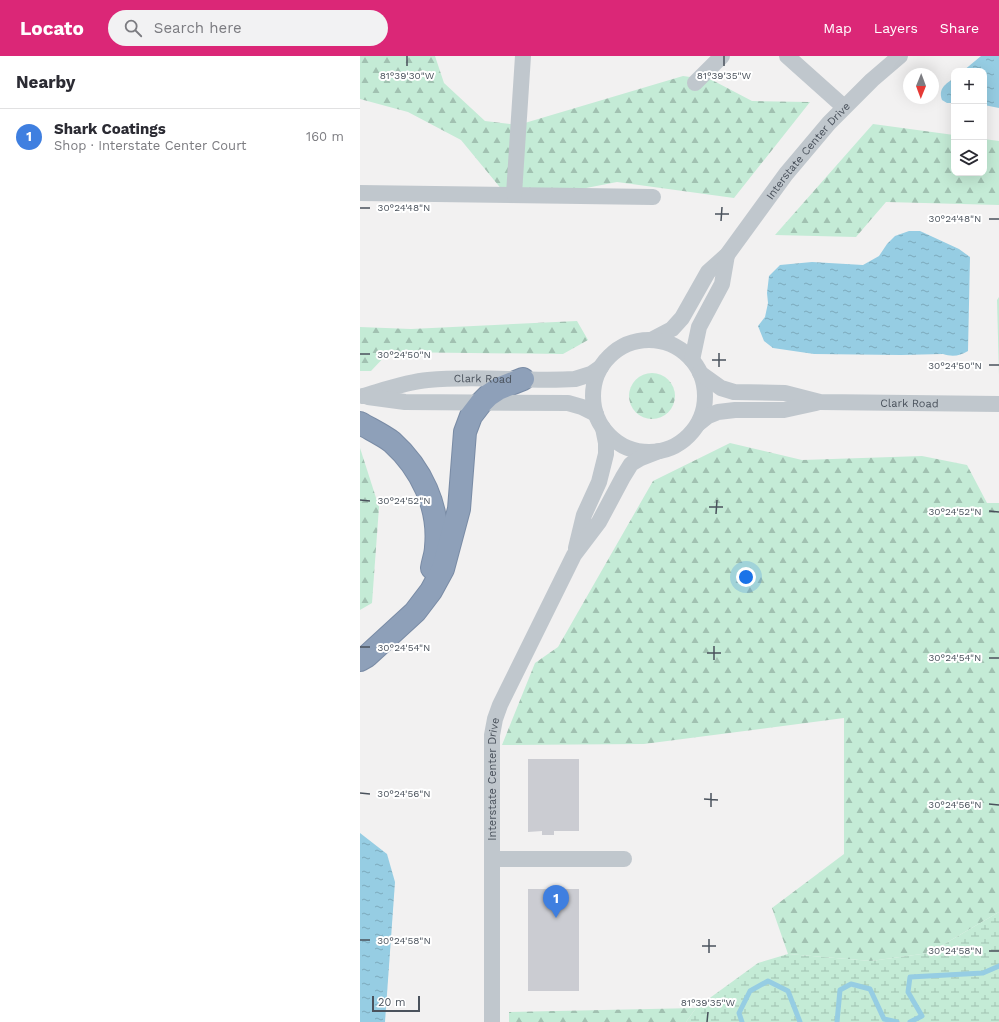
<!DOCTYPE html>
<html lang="en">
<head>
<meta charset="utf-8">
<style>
	:root { --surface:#fff; --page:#f2f2f3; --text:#2b2b33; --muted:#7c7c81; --line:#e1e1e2; --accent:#db2777 }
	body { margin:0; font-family:"Work Sans",sans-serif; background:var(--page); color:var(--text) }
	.controls { position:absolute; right:12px; top:12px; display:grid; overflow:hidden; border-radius:8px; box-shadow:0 4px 16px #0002 }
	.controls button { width:36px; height:36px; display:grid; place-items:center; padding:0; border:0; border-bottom:1px solid var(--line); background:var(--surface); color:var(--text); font:20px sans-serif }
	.compass { position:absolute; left:543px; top:12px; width:36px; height:36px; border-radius:50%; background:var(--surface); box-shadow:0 4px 16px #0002; rotate:181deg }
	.scale { position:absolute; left:12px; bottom:10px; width:48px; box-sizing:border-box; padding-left:4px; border:2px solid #4a525c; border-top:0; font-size:11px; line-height:14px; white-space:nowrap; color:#4a525c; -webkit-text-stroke:3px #fff; paint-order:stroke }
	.you { position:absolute; left:386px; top:521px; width:14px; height:14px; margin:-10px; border:3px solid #fff; border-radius:50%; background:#1a73e8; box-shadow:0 0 0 6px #1a73e833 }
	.badge { display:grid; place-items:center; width:26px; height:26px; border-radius:50%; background:var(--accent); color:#fff; font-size:13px; font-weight:700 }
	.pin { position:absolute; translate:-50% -33px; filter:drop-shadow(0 1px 2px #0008) }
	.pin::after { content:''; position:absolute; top:21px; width:14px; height:12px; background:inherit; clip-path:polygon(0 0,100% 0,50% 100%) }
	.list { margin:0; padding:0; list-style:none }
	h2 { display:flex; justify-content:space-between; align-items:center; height:52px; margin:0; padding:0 16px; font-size:17px }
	h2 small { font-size:13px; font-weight:400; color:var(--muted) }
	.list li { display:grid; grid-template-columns:26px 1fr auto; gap:12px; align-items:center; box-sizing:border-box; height:56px; padding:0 16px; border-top:1px solid var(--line) }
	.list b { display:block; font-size:15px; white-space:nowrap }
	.list p { margin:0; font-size:13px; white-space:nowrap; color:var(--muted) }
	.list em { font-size:13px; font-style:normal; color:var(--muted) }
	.icon { flex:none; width:22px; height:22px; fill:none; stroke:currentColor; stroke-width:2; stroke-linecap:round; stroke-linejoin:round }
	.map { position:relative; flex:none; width:639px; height:966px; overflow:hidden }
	header { display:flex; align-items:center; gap:24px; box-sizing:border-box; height:56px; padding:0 20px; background:var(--accent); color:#fff }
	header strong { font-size:19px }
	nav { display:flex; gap:22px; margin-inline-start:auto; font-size:14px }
	.search { width:280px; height:36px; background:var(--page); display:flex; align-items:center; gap:10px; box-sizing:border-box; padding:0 14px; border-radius:22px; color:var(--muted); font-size:15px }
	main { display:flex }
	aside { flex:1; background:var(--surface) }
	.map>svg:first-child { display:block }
</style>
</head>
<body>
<header>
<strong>Locato</strong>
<div class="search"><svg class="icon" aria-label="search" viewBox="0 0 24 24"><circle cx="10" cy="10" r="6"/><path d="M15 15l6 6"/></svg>Search here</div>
<nav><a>Map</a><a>Layers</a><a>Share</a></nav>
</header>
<main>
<aside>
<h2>Nearby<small></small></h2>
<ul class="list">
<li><span class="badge" style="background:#3f7fe0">1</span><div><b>Shark Coatings</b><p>Shop · Interstate Center Court</p></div><em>160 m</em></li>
</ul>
</aside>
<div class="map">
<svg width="639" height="966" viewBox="0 0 639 966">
	<defs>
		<pattern id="forest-firs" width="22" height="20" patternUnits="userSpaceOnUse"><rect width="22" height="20" fill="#c4ebd6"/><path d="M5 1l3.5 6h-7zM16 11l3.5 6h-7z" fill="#a1c1b1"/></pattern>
		<pattern id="wetland-marsh" width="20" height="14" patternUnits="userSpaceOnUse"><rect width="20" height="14" fill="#c4ebd6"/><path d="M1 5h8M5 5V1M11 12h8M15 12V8" fill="none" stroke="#a1c1b1"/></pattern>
		<pattern id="water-ripples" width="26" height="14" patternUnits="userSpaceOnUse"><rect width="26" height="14" fill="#96cde3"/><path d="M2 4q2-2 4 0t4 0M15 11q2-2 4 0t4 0" fill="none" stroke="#7ca9bb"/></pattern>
	</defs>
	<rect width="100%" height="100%" fill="#f2f1f1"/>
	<!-- forest -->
	<g fill="url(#forest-firs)">
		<polygon points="0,0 75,0 84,27 125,65 158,69 323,20 352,24 392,45 450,46 374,142 257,126 180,141 143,135 101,84 48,56 0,43"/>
		<polygon points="513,68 594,79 594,117 624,117 624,83 639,85 639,149 526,146 496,181 415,179"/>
		<polygon points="639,241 639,320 637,244"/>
		<polygon points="217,265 228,284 203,298 29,296 11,315 0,315 0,271 51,273"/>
		<circle cx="292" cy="340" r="23"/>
		<polygon points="370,387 442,404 562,400 607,409 627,447 639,447 639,856 569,897 511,905 428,898 412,852 484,798 484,662 284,688 142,689 175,607 198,591 293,425"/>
		<polygon points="0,392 19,451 12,547 0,554"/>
		<polygon points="336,952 326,966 149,966 149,956"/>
	</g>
	<!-- wetland -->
	<polygon fill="url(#wetland-marsh)" points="639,856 639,966 326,966 336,952 398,907 428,898 511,905 569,897"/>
	<!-- water -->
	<g fill="url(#water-ripples)">
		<polygon points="621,0 639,0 639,52 624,49 624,15 603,15"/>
		<path d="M594 22V47H587L582 44C578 32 586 28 594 22Z"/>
		<path d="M549 175H560L599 193 610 201 608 295C600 300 592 301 583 298L541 299 454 298 413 292 404 285 398 270 405 261 408 247 407 237 409 220 420 209 452 206 503 209 519 200 527 188 535 180Z"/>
		<polygon points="0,777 27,798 35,826 25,966 0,966"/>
	</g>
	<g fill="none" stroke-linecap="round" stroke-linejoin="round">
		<!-- stream -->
		<g stroke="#96cde3" stroke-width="5">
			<polyline points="382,966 379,957 390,935 408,925 428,935 440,966"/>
			<polyline points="477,966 480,934 491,928 510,933 524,963 537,966"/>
			<polyline points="550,966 562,960 548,936 550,921 623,917 639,910"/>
		</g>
	</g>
	<!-- building -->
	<g fill="#cbccd2">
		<polygon points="168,703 219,703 219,775 194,775 194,779 182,779 182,775 168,776"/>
		<rect x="168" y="833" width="51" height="102"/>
	</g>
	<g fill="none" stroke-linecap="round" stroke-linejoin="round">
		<!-- highway casing -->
		<g stroke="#798ba5" stroke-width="24">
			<g id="highway">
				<path d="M0 367C10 373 23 379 32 386 61 412 80 451 76 491 76 498 73 505 72 512"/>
				<polyline points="0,604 7,600 55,556 71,535 83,513 99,453 105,376 111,360 121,347 129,339 138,333 163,323"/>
			</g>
		</g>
		<!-- minor -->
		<g stroke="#c0c7cd" stroke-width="16">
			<polyline points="427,0 484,51"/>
			<polyline points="335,27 362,0"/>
			<polyline points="0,137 293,141"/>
			<polyline points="154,138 163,0"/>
			<path id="s1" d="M291 284 312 273 322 262 348 216 367 199 426 118 469 67 512 24 540 0"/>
			<circle cx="289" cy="340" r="56"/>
			<polyline points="332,304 339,271 362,228 367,199"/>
			<path id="s2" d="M340 317 361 332 374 336 425 337 460 346 639 348"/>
			<path id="s3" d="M3 340C24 334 46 326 68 324 117 319 166 326 215 323L231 318 241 311"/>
			<polyline points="8,341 45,346 208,347 222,351 236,358"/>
			<polyline points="338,368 348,360 358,356 375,354 424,354 456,347"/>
			<polyline points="216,492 224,459 239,426 246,398 246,387 243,372"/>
			<polyline points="132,803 264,803"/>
			<path id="s4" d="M132 966V679L135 663 140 649 214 499 239 466 263 421 271 408 281 402 299 395"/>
		</g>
		<!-- highway -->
		<use href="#highway" stroke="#8ea0b9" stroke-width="22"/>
	</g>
	<!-- ticks -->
	<path fill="none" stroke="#4a525c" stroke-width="1.5" d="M47 10V0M364 10V0M0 152H10M355 158H369M629 163H639M361 165 362 151M0 298H10M352 304H366M629 309H639M359 311V297M0 444 10 445M349 451H363M629 455 639 456M356 458 357 444M0 591H10M347 597H361M629 602H639M354 604V590M0 737 10 738M344 743 358 744M629 748 639 749M351 751V737M0 884H10M342 890H356M629 895H639M349 897V883M347 966 348 956"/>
	<g text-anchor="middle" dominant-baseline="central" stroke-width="4" stroke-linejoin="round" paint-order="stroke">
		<!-- street labels -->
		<g font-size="11" fill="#4a525c" stroke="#fff">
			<text stroke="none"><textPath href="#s1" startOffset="249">Interstate Center Drive</textPath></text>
			<text stroke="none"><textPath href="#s3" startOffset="122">Clark Road</textPath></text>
			<text stroke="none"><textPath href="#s2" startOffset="216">Clark Road</textPath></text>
			<text stroke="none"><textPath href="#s4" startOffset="243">Interstate Center Drive</textPath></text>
		</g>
	</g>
	<g font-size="10" text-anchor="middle" fill="#4a525c" stroke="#fff" stroke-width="4" stroke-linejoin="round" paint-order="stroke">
		<text x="47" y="23">81°39'30"W</text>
		<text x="364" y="23">81°39'35"W</text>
		<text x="44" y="155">30°24'48"N</text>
		<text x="595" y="166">30°24'48"N</text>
		<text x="44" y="302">30°24'50"N</text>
		<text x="595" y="313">30°24'50"N</text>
		<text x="44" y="448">30°24'52"N</text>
		<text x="595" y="459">30°24'52"N</text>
		<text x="44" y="595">30°24'54"N</text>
		<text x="595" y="605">30°24'54"N</text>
		<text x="44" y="741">30°24'56"N</text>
		<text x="595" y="752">30°24'56"N</text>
		<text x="44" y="888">30°24'58"N</text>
		<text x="595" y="898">30°24'58"N</text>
		<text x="348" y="950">81°39'35"W</text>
	</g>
</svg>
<div class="controls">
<button>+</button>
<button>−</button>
<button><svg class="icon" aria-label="layers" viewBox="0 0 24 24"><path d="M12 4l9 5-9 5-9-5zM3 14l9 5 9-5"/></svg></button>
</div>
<svg class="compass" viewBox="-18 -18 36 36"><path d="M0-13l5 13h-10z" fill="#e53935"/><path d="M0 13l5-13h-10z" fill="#7c7c81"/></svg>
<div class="scale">20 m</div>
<div class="you"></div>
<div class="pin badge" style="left:196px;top:862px;background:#3f7fe0">1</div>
</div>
</main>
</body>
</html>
